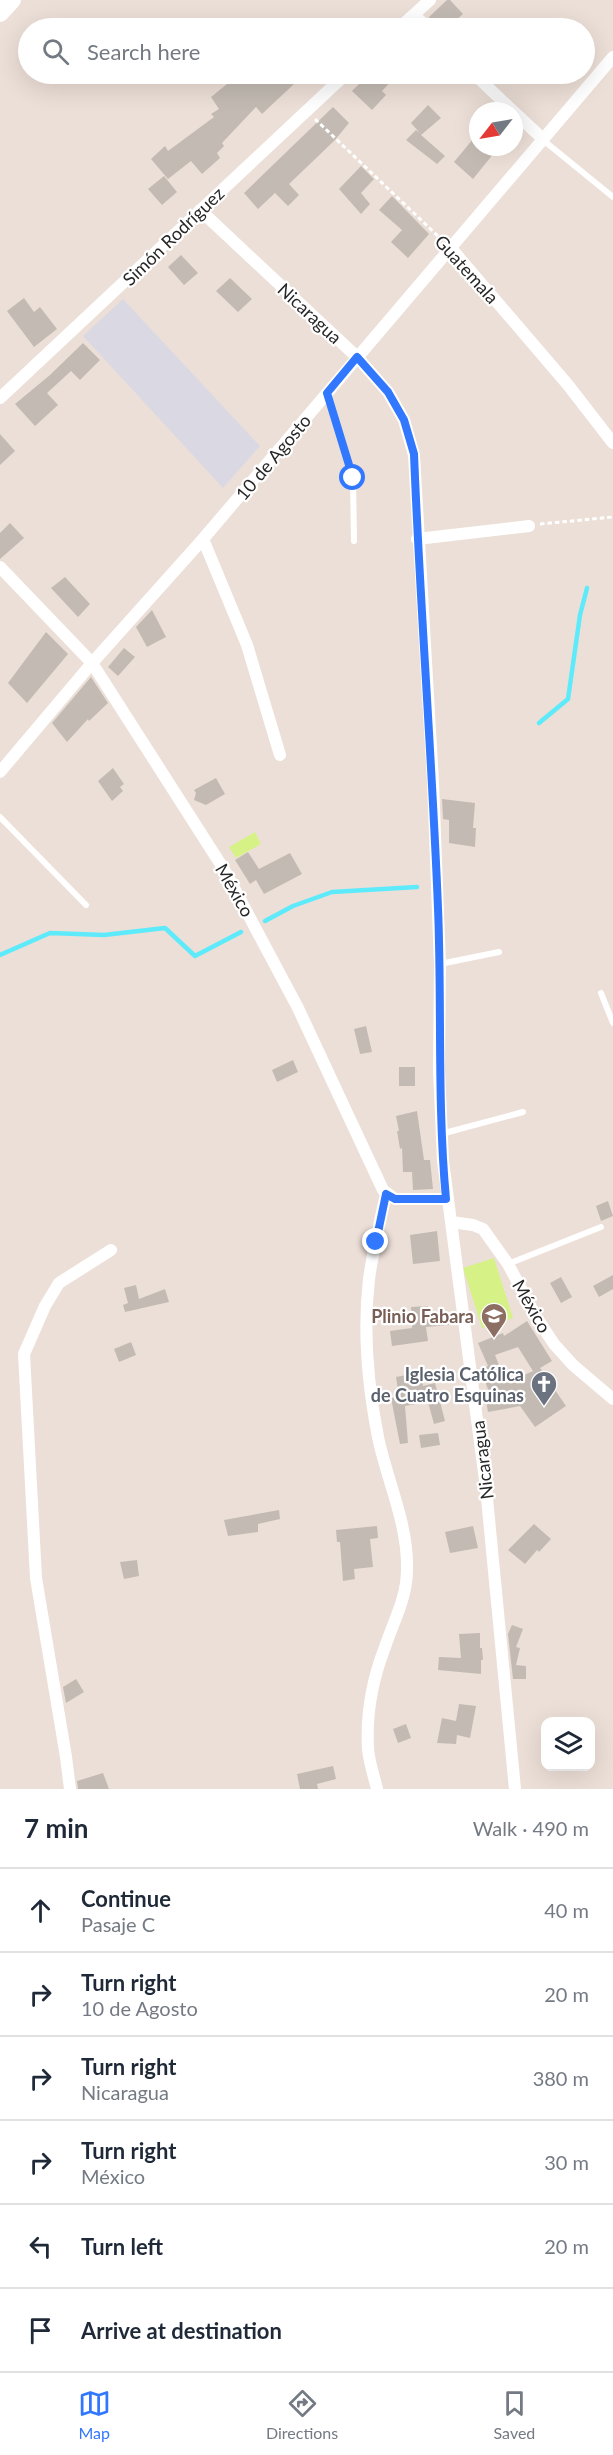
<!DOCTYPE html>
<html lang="en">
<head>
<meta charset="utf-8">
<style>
	:root { --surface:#fff; --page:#f6f6f7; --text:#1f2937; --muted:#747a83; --line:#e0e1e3; --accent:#3178ff }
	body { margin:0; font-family:Lato,sans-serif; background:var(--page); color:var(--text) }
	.controls { position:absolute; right:18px; bottom:18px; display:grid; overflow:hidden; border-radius:12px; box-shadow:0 6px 24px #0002 }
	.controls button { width:54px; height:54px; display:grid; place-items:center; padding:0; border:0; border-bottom:2px solid var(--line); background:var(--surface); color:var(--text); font:30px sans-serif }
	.compass { position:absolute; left:469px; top:102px; width:54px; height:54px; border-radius:50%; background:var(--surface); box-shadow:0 6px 24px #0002; rotate:239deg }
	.stop { position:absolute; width:18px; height:18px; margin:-14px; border:4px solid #3178ff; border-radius:50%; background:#fff }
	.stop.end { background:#3178ff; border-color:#fff; box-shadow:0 2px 6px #0008 }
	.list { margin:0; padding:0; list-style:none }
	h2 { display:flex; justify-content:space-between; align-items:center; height:78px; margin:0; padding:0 24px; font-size:26px }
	h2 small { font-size:20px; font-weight:400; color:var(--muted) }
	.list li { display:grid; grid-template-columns:39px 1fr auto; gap:18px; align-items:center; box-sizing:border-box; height:84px; padding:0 24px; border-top:2px solid var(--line) }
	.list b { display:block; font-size:22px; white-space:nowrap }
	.list p { margin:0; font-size:20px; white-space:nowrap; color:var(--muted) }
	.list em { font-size:20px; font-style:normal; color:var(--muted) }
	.icon { flex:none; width:33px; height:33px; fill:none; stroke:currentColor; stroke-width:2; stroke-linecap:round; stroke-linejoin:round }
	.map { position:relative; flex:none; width:613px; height:1789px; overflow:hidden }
	.search { position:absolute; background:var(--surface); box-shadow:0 6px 24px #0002; left:18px; right:18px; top:18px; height:66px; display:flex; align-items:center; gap:15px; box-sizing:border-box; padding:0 21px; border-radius:33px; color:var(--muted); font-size:22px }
	.sheet { height:582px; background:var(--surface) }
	nav { display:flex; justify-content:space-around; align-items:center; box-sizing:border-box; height:84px; border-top:2px solid var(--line); background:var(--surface); font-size:16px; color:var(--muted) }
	nav a { display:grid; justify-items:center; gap:3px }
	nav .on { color:var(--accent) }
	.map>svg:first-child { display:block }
</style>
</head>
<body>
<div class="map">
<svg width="613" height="1789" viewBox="0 0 613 1789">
	<rect width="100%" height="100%" fill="#ecdfd7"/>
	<!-- industrial -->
	<polygon fill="#dad9e3" points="123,299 260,446 223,488 83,336"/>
	<!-- pitch -->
	<g fill="#d6f287">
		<polygon points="255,832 261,844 236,858 229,847"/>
		<polygon points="494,1258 513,1318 482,1328 463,1268"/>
	</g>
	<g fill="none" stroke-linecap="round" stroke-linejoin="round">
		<!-- stream -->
		<g stroke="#5deafb" stroke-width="4.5">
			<polyline points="539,723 568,699 580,615 587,588"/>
			<polyline points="265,921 293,906 332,892 417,887"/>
			<polyline points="0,955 50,933 104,935 165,928 195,956 241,932"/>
		</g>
	</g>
	<!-- building -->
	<g fill="#c3bbb3" fill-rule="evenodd">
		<polygon points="447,0 450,0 463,14 447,28 436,28 429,17"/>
		<polygon points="226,74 284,74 294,84 262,114 256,107 222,143 224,146 217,153 220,158 202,174 191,161 168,179 151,159 165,146 168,151 214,117 211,114 219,109 211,97 232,80"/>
		<polygon points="369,74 398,74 382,91 386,95 372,110 352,91"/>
		<polygon points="428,105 441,118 421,135 445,156 437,164 406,140 416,130 420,133 411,123"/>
		<polygon points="333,107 349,123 334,141 289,184 299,195 288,206 275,193 258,209 244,193"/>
		<polygon points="478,133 478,147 487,147 494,153 473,179 454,162"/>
		<polygon points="361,166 374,179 361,193 370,204 361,214 339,189"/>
		<polygon points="164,176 177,192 162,205 148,189"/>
		<polygon points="392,196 429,234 408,258 391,242 402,230 379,210"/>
		<polygon points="181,255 198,273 184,285 168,267"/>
		<polygon points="230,278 252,299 238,312 216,291"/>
		<polygon points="24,298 34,312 40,307 57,329 34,347 7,311"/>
		<polygon points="83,343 100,360 80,380 71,371 47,393 58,405 35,426 15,404 50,375"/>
		<polygon points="0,434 15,451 0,465"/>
		<polygon points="10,523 24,538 0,559 0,533"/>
		<polygon points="65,577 90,604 78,617 51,588"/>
		<polygon points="152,610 166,637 147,647 136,627"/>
		<polygon points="46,632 68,654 27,703 8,683"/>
		<polygon points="124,648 135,657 118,676 108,667"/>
		<polygon points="91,677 108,703 89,721 88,719 67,742 52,723"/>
		<polygon points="113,768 124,784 120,787 123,791 112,801 98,781"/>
		<polygon points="216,778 225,794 206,805 194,800 196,793 194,790"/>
		<polygon points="442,799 475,803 473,828 476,828 475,847 449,843 449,820 443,819"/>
		<polygon points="248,852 259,869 290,853 302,874 264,894 256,880 250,884 235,860"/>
		<polygon points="366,1026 372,1052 360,1054 354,1029"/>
		<polygon points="293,1060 298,1072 277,1082 272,1070"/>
		<rect x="399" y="1067" width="16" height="19"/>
		<polygon points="417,1111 424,1160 430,1160 433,1189 413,1190 412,1172 403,1172 402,1148 400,1149 397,1131 399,1131 396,1116"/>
		<polygon points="608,1201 613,1216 601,1221 596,1206"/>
		<polygon points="437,1231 440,1261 413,1264 410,1235"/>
		<polygon points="613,1275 613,1289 599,1297 593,1286"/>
		<polygon points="561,1277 572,1297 561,1303 550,1283"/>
		<polygon points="136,1285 139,1299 165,1289 169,1302 125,1312 123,1305 128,1303 124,1288"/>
		<polygon points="428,1306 428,1315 448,1313 449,1325 426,1327 428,1341 392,1346 390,1331 412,1328 411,1307"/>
		<path d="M527 1321 552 1361 540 1368 566 1406 535 1427 520 1406 488 1412 485 1395 490 1394 480 1369 488 1366 478 1343 503 1333 504 1336ZM518 1347 533 1371 506 1383 495 1355Z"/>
		<polygon points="131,1342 136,1355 119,1362 114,1349"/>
		<polygon points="422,1372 423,1386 435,1383 445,1421 434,1424 428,1402 405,1406 408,1443 400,1444 391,1398 399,1397 396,1377"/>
		<polygon points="438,1433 440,1445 421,1448 419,1435"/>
		<polygon points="279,1510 280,1519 258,1524 258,1532 228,1536 224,1520"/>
		<polygon points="534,1524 551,1539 539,1552 537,1550 525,1564 508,1550"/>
		<polygon points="377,1526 378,1538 370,1539 373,1567 354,1569 355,1579 343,1581 340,1542 337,1542 336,1530"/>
		<polygon points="473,1526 478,1548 450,1553 445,1532"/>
		<polygon points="137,1560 139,1576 124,1579 120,1562"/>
		<polygon points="512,1625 523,1629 516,1647 520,1648 516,1665 526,1666 526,1679 513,1679 508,1634"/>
		<polygon points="480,1633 480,1648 482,1648 483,1660 481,1660 481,1674 438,1670 439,1657 461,1658 459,1634"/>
		<polygon points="76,1679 84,1692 66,1703 63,1687"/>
		<polygon points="459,1704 476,1706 470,1738 457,1735 456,1744 437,1743 442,1718 456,1721"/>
		<polygon points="406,1724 411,1738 398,1743 393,1729"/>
		<polygon points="333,1766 336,1779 317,1784 318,1789 300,1789 297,1774"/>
		<polygon points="103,1773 109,1789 78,1789 77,1781"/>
	</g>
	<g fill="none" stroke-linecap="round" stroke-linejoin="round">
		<!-- path -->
		<g stroke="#fff" stroke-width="3" stroke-dasharray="4.5 3" stroke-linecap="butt">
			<polyline points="315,119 441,239"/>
			<polyline points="540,524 613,517"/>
		</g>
		<!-- lane -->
		<g stroke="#fff" stroke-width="6">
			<polyline points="543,140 613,197"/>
			<polyline points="328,393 353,478 354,541"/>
			<polyline points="0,817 86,905"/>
			<polyline points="440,964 499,952"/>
			<polyline points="601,993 613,1023"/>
			<polyline points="441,1134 523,1112"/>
			<polyline points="508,1264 601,1227"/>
		</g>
		<!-- street -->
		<g stroke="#fff" stroke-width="12">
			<polyline points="415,16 428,28"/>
			<polyline points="399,28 430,0"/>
			<polyline points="474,74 513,111"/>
			<polyline points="514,112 543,139"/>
			<polyline points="200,210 357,357 388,392 404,420 414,455 433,782 440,964 439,1070 443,1161 486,1488 515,1789"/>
			<polyline points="450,247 568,385 613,443"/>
			<polyline points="0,398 346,74"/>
			<polyline points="203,539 247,645 280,755"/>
			<polyline points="417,539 529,526"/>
			<polyline points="0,567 92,663 225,871 298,1008 383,1190 395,1199 446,1199"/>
			<polyline points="0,772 92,663 203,539 613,57"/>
			<polyline points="451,1222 473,1225 483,1229 508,1264 535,1315 554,1344 573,1365 613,1399"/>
			<polyline points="70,1789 66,1757 36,1578 24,1354 45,1306 59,1283 111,1250"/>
			<path d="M377 1789C374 1776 369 1762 368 1749 366 1715 373 1678 385 1647 394 1620 407 1598 407 1569 408 1523 387 1481 378 1437 368 1386 363 1330 369 1279 373 1250 380 1222 386 1194"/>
		</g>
		<!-- secondary -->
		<polyline stroke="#fff" stroke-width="18" points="0,13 12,0"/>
	</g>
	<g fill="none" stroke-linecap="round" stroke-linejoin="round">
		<!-- route -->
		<path stroke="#3178ff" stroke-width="8" d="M353 478 327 393 357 357 388 392 404 420 414 454C420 606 432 757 438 908 442 1005 437 1102 446 1199H395L386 1194 376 1242"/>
	</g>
	<!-- icons -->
	<defs>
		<g id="school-pin" transform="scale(1.35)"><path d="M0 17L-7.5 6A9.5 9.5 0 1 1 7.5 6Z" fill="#8d6e63" stroke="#fff"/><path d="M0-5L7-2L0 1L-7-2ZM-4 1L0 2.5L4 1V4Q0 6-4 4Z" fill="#fff"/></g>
		<g id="church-pin" transform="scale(1.35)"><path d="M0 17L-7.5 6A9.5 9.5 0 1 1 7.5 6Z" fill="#6b7280" stroke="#fff"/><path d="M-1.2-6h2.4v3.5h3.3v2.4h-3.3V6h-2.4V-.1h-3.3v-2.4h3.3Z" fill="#fff"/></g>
	</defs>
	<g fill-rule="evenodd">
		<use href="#school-pin" x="494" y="1316"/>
		<use href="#church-pin" x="544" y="1384"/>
	</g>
	<g text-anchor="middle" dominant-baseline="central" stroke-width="4.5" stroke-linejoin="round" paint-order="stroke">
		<!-- street labels -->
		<g font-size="18" fill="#272727" stroke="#fff">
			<text transform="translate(173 236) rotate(-44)">Simón Rodríguez</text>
			<text transform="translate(467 269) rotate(48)">Guatemala</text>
			<text transform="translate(310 313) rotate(43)">Nicaragua</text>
			<text transform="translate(273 457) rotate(-50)">10 de Agosto</text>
			<text transform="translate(235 890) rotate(60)">México</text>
			<text transform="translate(532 1306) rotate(60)">México</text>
			<text transform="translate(482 1460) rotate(-97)">Nicaragua</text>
		</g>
		<!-- education labels -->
		<g font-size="18" font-weight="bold" fill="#785e54" stroke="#fff" text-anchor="end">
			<text x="474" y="1316">Plinio Fabara</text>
		</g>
		<!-- worship labels -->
		<g font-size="18" font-weight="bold" fill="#5b616d" stroke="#fff" text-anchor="end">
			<text x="524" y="1374">Iglesia Católica<tspan x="524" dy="21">de Cuatro Esquinas</tspan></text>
		</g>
	</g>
</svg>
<div class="controls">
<button><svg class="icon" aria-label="layers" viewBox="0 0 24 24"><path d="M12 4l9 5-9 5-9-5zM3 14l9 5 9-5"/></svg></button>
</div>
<svg class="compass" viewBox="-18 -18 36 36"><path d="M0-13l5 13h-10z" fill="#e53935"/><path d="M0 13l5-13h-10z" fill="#747a83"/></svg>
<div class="stop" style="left:353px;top:478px"></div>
<div class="stop end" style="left:376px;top:1242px"></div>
<div class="search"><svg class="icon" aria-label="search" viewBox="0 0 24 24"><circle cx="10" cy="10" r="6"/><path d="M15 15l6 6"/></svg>Search here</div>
</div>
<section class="sheet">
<h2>7 min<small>Walk · 490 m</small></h2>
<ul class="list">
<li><svg class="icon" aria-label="ahead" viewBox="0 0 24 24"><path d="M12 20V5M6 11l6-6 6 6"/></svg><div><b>Continue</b><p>Pasaje C</p></div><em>40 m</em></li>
<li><svg class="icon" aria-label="right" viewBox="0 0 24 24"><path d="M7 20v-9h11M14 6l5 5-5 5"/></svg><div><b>Turn right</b><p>10 de Agosto</p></div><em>20 m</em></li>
<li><svg class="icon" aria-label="right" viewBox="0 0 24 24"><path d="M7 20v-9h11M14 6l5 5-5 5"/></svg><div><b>Turn right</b><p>Nicaragua</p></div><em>380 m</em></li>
<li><svg class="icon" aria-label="right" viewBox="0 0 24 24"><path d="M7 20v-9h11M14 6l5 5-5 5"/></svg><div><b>Turn right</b><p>México</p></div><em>30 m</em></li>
<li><svg class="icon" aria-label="left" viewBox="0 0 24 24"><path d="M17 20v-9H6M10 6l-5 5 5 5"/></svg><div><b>Turn left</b></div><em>20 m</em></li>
<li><svg class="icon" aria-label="arrive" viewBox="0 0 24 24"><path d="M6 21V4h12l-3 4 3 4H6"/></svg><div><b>Arrive at destination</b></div></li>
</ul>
</section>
<nav>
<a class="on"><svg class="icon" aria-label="map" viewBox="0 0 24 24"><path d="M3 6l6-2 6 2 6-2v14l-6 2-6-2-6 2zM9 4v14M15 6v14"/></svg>Map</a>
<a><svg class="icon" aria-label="directions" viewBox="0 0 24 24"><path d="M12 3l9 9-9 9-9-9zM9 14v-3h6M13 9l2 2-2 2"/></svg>Directions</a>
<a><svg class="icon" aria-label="saved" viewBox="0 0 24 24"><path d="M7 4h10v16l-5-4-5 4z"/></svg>Saved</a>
</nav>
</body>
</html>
